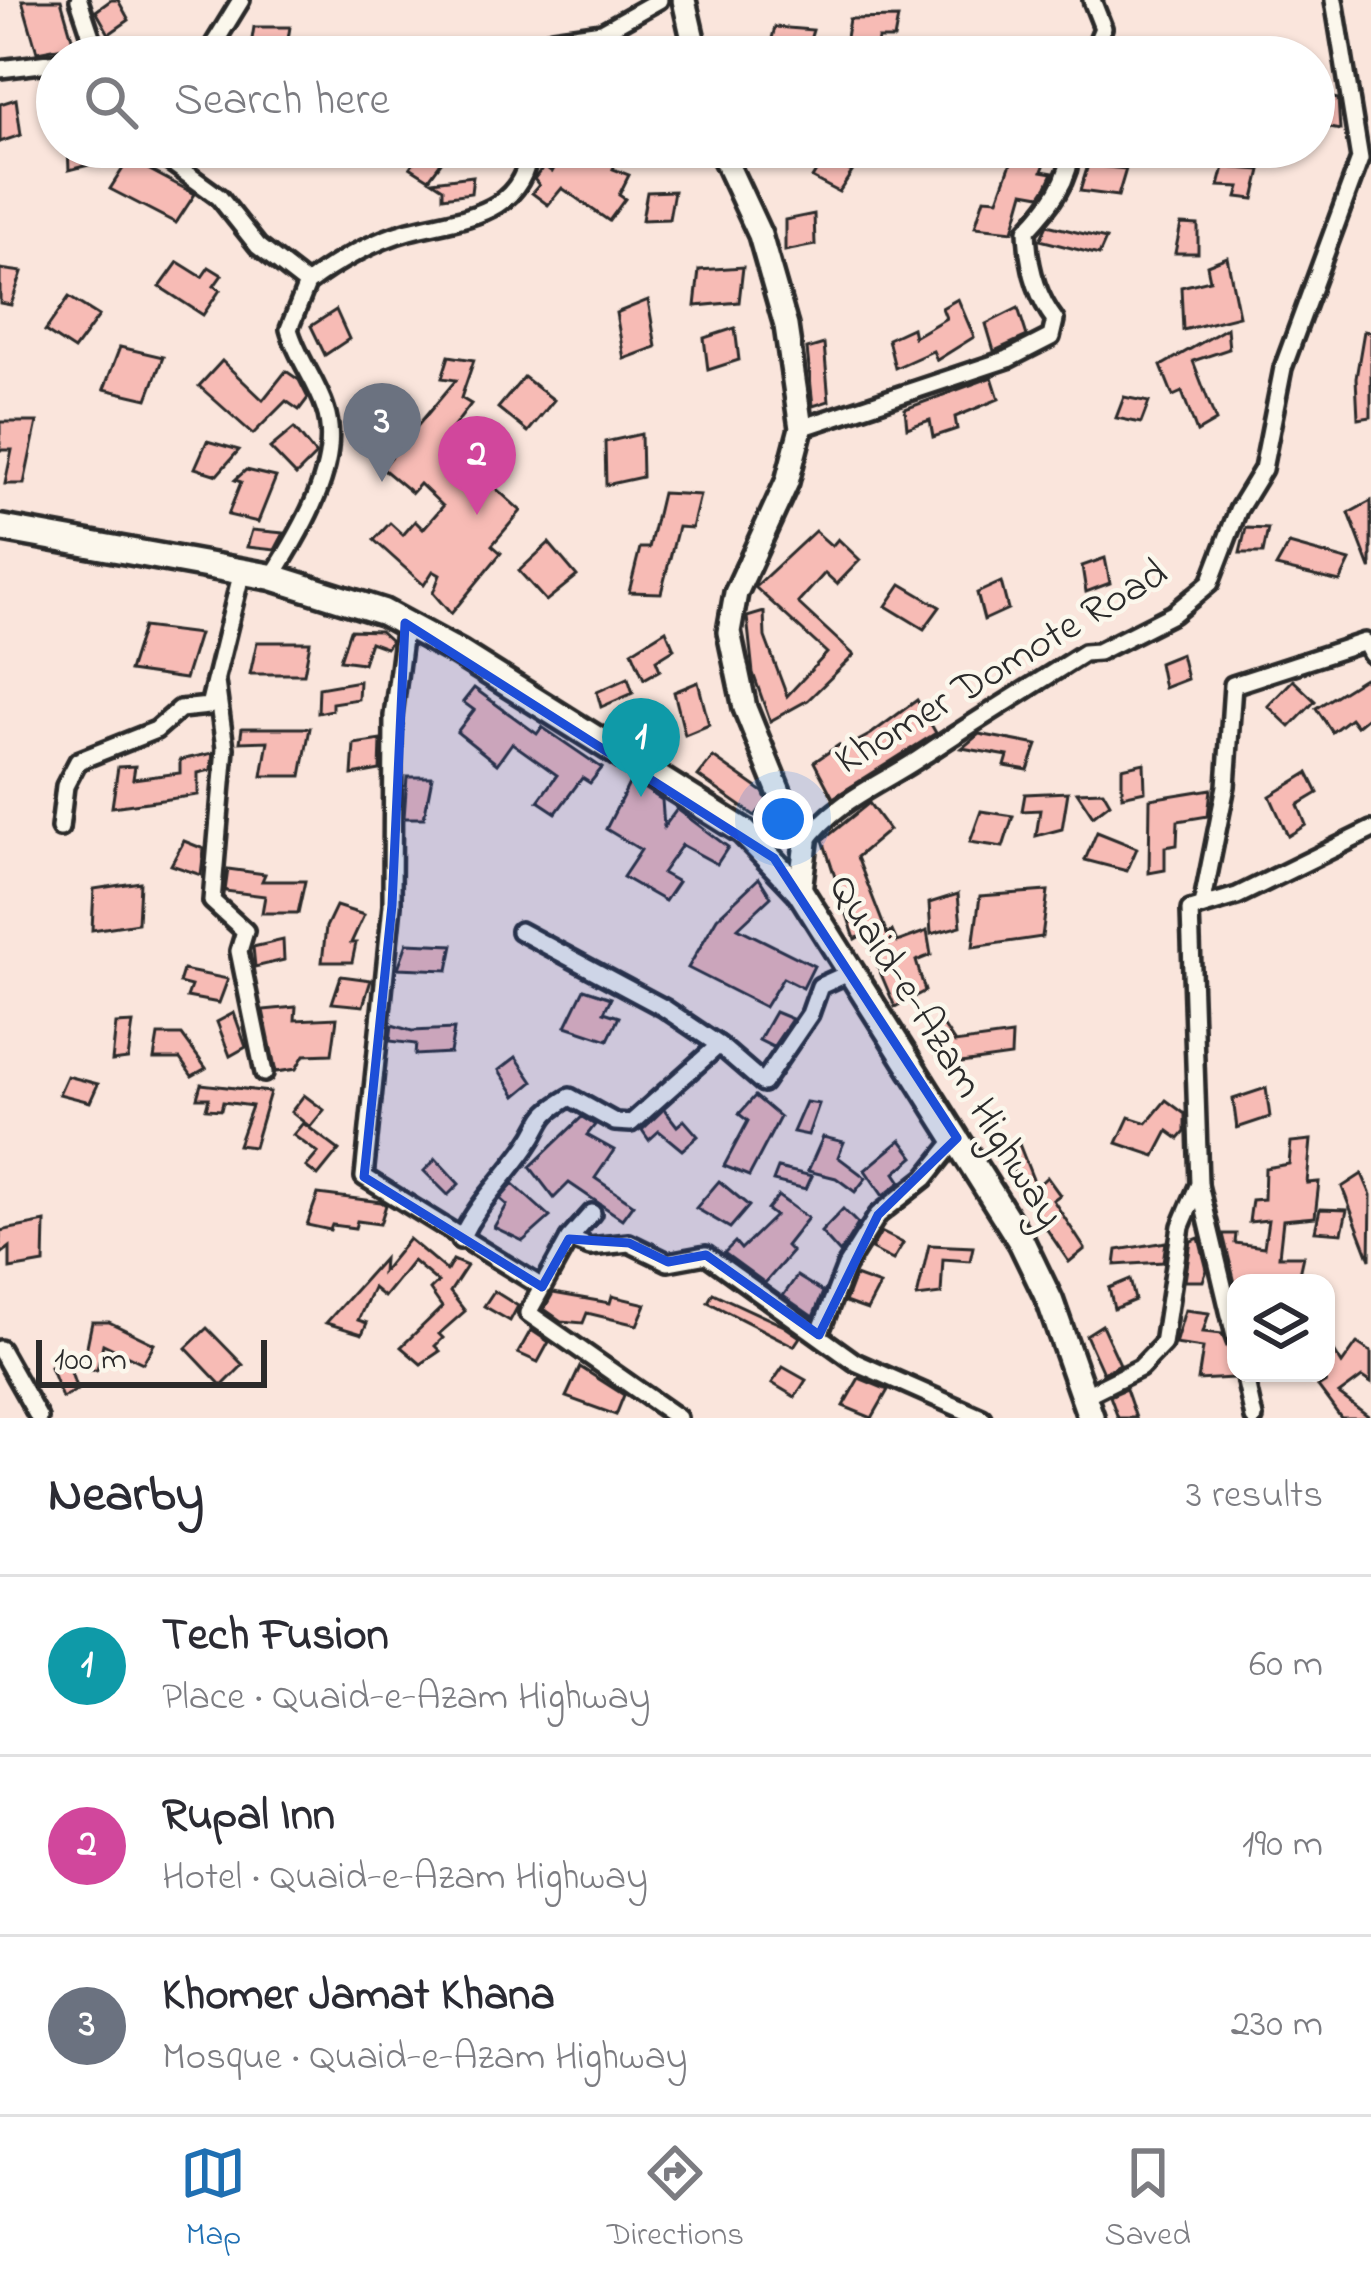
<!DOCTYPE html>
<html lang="en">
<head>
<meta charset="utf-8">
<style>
	:root { --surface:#fff; --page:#f2f2f3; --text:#2b2b33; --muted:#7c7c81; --line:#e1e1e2; --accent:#1f6fb2 }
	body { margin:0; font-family:"Indie Flower",sans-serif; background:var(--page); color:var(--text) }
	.controls { position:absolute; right:36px; bottom:36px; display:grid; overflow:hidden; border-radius:24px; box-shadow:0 3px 9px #0004 }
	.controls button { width:108px; height:108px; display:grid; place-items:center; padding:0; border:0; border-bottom:3px solid var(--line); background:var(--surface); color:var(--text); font:60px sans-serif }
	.scale { position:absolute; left:36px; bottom:30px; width:231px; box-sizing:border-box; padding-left:12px; border:6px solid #2b2b2b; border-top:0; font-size:33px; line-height:42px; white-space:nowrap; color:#2b2b2b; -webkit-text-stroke:9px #fbf7ec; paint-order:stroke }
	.you { position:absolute; left:783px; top:819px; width:42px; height:42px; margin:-30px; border:9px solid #fff; border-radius:50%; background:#1a73e8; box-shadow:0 0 0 18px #1a73e833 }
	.badge { display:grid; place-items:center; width:78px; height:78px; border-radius:50%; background:var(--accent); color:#fff; font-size:39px; font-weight:700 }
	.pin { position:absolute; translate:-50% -99px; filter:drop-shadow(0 3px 6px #0008) }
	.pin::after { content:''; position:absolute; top:63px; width:42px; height:36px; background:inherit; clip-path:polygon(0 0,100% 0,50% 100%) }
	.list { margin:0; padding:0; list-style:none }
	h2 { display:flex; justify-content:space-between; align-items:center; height:156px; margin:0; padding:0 48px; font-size:51px }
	h2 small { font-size:39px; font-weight:400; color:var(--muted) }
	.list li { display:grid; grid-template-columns:78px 1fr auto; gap:36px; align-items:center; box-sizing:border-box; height:180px; padding:0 48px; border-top:3px solid var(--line) }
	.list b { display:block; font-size:45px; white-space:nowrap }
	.list p { margin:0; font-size:39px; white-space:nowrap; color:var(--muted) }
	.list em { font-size:39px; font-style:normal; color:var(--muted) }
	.icon { flex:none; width:66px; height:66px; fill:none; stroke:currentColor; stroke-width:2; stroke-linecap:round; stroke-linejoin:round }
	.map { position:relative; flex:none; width:1371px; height:1418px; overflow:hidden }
	.search { position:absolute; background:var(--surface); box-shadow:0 3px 9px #0004; left:36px; right:36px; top:36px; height:132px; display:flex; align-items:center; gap:30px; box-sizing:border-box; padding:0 42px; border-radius:66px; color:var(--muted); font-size:45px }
	.sheet { height:696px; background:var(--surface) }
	nav { display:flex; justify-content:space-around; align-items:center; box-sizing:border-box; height:168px; border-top:3px solid var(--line); background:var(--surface); font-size:33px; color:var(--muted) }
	nav a { display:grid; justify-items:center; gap:6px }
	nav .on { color:var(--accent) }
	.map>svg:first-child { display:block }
</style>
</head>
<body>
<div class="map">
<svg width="1371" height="1418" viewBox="0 0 1371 1418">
	<rect width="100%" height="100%" fill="#fae5dc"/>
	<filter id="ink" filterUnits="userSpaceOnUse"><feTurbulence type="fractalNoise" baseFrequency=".00833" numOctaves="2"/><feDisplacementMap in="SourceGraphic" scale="24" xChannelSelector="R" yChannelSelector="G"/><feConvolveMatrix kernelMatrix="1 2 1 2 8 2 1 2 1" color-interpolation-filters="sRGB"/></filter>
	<g filter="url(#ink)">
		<!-- building -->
		<g fill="#f7bbb5" stroke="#2b2b2b" stroke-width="3">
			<polygon points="22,0 61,0 74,45 37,52"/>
			<polygon points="111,0 118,0 129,20 109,34 96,11"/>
			<polygon points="898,18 894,39 878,39 876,49 844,50 849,19"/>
			<polygon points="254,27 290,27 285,57 249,57"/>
			<polygon points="775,27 813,30 805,57 767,57"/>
			<polygon points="1314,94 1338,99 1340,130 1314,125"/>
			<polygon points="16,99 21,135 0,142 0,104"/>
			<polygon points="68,147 104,147 104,161 69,170"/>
			<polygon points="425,147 448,153 429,179 410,167"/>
			<polygon points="566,147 613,147 609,155 618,158 613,169 629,175 619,195 625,199 609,221 562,188 548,205 532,193 539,185 534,179 544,166 552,172"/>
			<polygon points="1014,155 1046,161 1042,171 1053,173 1047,186 1041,195 1024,192 1013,231 975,227 984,198 998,199"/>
			<polygon points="824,158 852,172 839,192 812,178"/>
			<polygon points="129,159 195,194 176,223 110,189"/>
			<polygon points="1088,165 1126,169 1118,196 1080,191"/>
			<polygon points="1224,167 1261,170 1254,199 1237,197 1240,187 1219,186"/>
			<polygon points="473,176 471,193 443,197 443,188 432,181"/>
			<polygon points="674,191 669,219 642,220 647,192"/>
			<polygon points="814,214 815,245 785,251 785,220"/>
			<polygon points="1181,224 1198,225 1198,253 1175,253"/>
			<polygon points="1047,225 1106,239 1099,255 1040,240"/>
			<polygon points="1227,257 1239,316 1183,330 1181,287 1210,280 1207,265"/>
			<polygon points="178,262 202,277 209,267 222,275 214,286 220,290 203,315 160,287"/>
			<polygon points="743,267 739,302 695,306 699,270"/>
			<polygon points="0,269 22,272 11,305 0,303"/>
			<polygon points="69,297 99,316 74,350 45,331"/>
			<polygon points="958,299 974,337 937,360 933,351 895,368 888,339 912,328 914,337 946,318 942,308"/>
			<polygon points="648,300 656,347 624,359 616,313"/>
			<polygon points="1018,308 1027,336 994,351 986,324"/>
			<polygon points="336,310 349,339 325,355 311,326"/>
			<polygon points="735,328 739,360 708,370 704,338"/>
			<polygon points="1227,328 1229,349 1193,361 1216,421 1197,432 1182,392 1173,396 1161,366"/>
			<polygon points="1364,331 1371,332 1371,417 1358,419 1356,378"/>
			<polygon points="824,344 829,401 813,406 807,349"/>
			<polygon points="120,347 163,357 147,399 104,389"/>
			<polygon points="449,356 474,360 461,398 471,404 443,441 521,511 492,545 501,553 451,614 433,593 440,575 433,571 424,585 374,540 390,523 403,535 415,521 423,529 443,506 420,484 412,493 382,468 456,380 442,378"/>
			<polygon points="222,361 263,400 286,371 299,380 308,398 299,410 286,401 253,434 199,386"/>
			<polygon points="524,377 554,400 528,432 498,408"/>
			<polygon points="992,377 999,399 955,417 957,429 933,437 930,420 907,428 905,409"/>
			<polygon points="1124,397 1149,402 1141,423 1116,418"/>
			<polygon points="0,422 37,422 24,484 5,484 12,450 0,450"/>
			<polygon points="294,428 316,455 296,475 270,448"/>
			<polygon points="641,434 642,477 606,485 605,442"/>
			<polygon points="207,441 239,450 217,475 195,468"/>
			<polygon points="246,470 276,477 258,522 228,515 241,482 235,480"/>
			<polygon points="662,493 700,495 692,528 678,527 661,593 629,592 640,548 649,548"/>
			<polygon points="1371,501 1371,568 1370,568 1349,513"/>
			<polygon points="1246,528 1268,529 1263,553 1240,553"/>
			<polygon points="252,530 284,533 275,550 247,547"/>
			<polygon points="815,531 832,546 838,539 860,560 837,584 825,573 798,603 854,655 808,700 770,721 753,673 747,617 764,612 765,637 787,696 827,653 755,587"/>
			<polygon points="549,543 577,576 546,601 519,571"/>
			<polygon points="1289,544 1350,561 1340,582 1276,567"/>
			<polygon points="1105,558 1110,583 1086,592 1082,566"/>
			<polygon points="1001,582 1008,609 984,620 977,593"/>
			<polygon points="901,584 940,607 924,629 886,606"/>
			<polygon points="143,627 199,634 185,679 129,671"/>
			<polygon points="350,630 380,631 391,641 386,648 370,642 363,663 340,660"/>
			<polygon points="666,630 674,649 656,660 660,670 644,679 632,651"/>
			<polygon points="257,642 310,642 304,674 250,674"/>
			<polygon points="1181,654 1187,679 1164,688 1159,663"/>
			<polygon points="628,678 633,693 601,707 597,692"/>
			<polygon points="1364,678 1371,689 1371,714 1356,726 1350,718 1332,732 1316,708"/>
			<polygon points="1293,680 1315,701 1290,727 1268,706"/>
			<polygon points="359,681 358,699 332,703 332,710 318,713 319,688"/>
			<polygon points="698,682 709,725 685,735 674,692"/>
			<polygon points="474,688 537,734 542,727 602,768 590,783 582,778 556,813 538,801 557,775 512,743 497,764 457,732 474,710 463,702"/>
			<polygon points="917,700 936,733 833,798 814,762 839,745 842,750 871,734"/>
			<polygon points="242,728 310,728 301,776 262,776 268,741 240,742"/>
			<polygon points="979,734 1037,745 1028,770 1005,766 1008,756 962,748"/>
			<polygon points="381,740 380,770 352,775 354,744"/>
			<polygon points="213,753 211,770 198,773 198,795 112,807 118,767 135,766 133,779 180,773 180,760"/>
			<polygon points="713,757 763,792 767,801 755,816 698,776"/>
			<polygon points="1144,763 1145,791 1122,796 1122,768"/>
			<polygon points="1308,773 1318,793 1298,805 1306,825 1288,836 1270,796"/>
			<polygon points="407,777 432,777 424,818 404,818"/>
			<polygon points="631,780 662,800 664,827 677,809 728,847 717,864 682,845 662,873 678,882 665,901 623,877 641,850 606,829"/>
			<polygon points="1211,789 1208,816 1178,821 1177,845 1165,847 1165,870 1149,873 1150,799"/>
			<polygon points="1103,791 1110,803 1093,816 1077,792"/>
			<polygon points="1068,792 1062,829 1036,836 1040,810 1022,811 1025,794"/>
			<polygon points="869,803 889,830 857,857 887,934 892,931 897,942 927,931 931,955 916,961 925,991 895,1007 864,934 855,939 823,840"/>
			<polygon points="981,811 1013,816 1003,847 970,842"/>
			<polygon points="1097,832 1137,848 1127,871 1085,860"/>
			<polygon points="184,841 204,849 201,875 171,865"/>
			<polygon points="228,869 265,874 262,881 305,881 298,913 262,913 265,896 225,891"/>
			<polygon points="759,878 771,897 738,928 814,966 803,988 783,978 765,1007 688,968 717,918"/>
			<polygon points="140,882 138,923 92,930 94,889"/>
			<polygon points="1048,891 1042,937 973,947 980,896"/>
			<polygon points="958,894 961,926 931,934 929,903"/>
			<polygon points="336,906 364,915 351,943 356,943 352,962 322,962 326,927"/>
			<polygon points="283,940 284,960 255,967 253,947"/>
			<polygon points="407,943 453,945 448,970 398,968"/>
			<polygon points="183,970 228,979 219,1003 187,997 191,986 179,983"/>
			<polygon points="341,976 371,980 363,1006 332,1003"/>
			<polygon points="584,989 611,998 604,1012 619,1017 608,1040 566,1026"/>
			<polygon points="296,1007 295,1020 337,1018 332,1054 304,1055 296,1069 276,1072 263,1010"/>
			<polygon points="775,1012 792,1019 773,1047 759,1040"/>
			<polygon points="234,1013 246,1047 230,1056 217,1022"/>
			<polygon points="133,1023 128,1059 112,1061 116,1024"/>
			<polygon points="392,1025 412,1031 454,1029 450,1053 415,1055 416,1044 390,1041"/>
			<polygon points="943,1025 955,1043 1012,1035 1011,1056 954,1064 947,1070 925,1040"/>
			<polygon points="158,1035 182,1035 206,1068 192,1076 180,1059 154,1059"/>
			<polygon points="516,1057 533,1082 516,1096 499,1070"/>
			<polygon points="67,1076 98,1084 90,1102 59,1094"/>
			<polygon points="201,1084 270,1092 254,1147 238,1145 252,1106 223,1102 221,1110 206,1109 209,1098 197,1098"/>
			<polygon points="1266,1088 1270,1117 1237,1128 1233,1099"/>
			<polygon points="304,1095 324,1110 310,1127 291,1112"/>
			<polygon points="755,1096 780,1117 749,1176 724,1166 748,1121 739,1114"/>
			<polygon points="1166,1100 1185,1114 1185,1132 1179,1139 1168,1131 1155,1156 1117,1143 1129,1117 1147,1123"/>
			<polygon points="806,1102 819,1104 808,1135 793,1132"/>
			<polygon points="664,1109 677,1126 684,1120 698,1136 682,1150 659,1131 649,1140 642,1130"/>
			<polygon points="582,1117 595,1125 587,1135 614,1150 595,1178 633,1204 622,1219 569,1183 554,1198 530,1167"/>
			<polygon points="303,1123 339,1150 318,1176 306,1167 318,1153 293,1135"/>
			<polygon points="823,1137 844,1142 838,1157 866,1178 855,1192 836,1178 808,1171"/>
			<polygon points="901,1140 914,1157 895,1173 901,1182 883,1196 865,1170"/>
			<polygon points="1311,1140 1307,1183 1319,1182 1315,1217 1283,1220 1279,1256 1303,1256 1297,1283 1235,1283 1223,1234 1236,1234 1235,1243 1264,1247 1268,1220 1249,1222 1252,1200 1264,1199 1265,1168 1289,1164 1291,1142"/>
			<polygon points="1019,1144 1036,1187 1047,1177 1060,1195 1053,1200 1085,1249 1069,1262 1021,1191 1006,1151"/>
			<polygon points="436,1159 459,1184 448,1195 424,1171"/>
			<polygon points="778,1168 812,1176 806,1189 773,1181"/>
			<polygon points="1362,1174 1371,1195 1370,1260 1342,1187"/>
			<polygon points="719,1181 749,1206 730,1228 696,1208"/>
			<polygon points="513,1184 550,1217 523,1241 494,1227 507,1205 500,1199"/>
			<polygon points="318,1194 381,1202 386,1205 380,1224 357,1221 355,1228 332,1225 330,1230 307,1225"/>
			<polygon points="778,1196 808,1218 786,1246 792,1252 765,1283 724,1253 735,1242 741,1249 775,1216 767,1210"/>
			<polygon points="843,1209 858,1224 840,1253 821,1232"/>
			<polygon points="1320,1209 1347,1210 1342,1233 1315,1231"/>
			<polygon points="45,1222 44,1263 10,1269 10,1247 0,1255 0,1231"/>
			<polygon points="881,1232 903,1243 893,1260 871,1249"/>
			<polygon points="1199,1238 1207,1270 1203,1281 1185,1281 1191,1241"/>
			<polygon points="409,1239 447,1271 453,1260 467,1266 450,1292 465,1311 439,1334 443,1338 435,1346 440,1351 421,1364 401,1347 442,1307 430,1290 438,1282 413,1261 384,1297 373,1288 358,1320 367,1323 362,1334 326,1323 383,1259 382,1272"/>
			<polygon points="1166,1242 1163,1262 1115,1265 1117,1250"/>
			<polygon points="929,1245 973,1247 970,1261 943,1259 941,1294 917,1297"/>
			<polygon points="797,1276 823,1292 813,1317 783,1296"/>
			<polygon points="855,1276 880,1285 867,1310 845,1302"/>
			<polygon points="1130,1279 1135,1300 1114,1309 1109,1288"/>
			<polygon points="494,1291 518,1306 510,1321 484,1306"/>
			<polygon points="553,1293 610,1303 612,1296 646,1304 637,1325 587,1313 583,1323 561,1321 544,1309"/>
			<polygon points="713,1293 784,1326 800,1337 794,1346 708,1302"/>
			<polygon points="1185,1310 1209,1313 1203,1332 1222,1334 1227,1347 1236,1352 1233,1378 1198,1380 1203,1348 1175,1344"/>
			<polygon points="92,1322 109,1322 154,1344 143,1363 103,1344 97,1370 82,1370"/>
			<polygon points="1102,1325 1120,1364 1103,1373 1086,1335"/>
			<polygon points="207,1328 243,1365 222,1386 186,1348"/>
			<polygon points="531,1330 549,1342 538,1362 518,1353"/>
			<polygon points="1326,1338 1342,1364 1357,1343 1371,1352 1371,1383 1362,1377 1339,1394 1371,1418 1341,1418 1318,1387 1326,1382 1321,1373 1326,1373"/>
			<polygon points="66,1358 77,1390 62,1398 50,1367"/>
			<polygon points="580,1367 624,1395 616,1415 566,1397"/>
			<polygon points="783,1367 806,1380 795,1397 772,1383"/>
			<polygon points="859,1378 888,1390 872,1418 843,1406"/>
			<polygon points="1126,1389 1136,1418 1118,1418 1110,1396"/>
		</g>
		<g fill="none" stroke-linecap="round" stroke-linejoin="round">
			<!-- minor casing -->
			<g stroke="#2b2b2b" stroke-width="24">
				<g id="minor">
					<polyline points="79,0 98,57"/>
					<polyline points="206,57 241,0"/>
					<polyline points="540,57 553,39 602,32 659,0"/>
					<polyline points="1091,57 1103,28 1092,0"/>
					<polyline points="0,69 57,62"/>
					<polyline points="150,147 219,197 258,246 307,284"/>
					<path d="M801 428 1008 359 1051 337 1055 320C1035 294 1028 263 1027 230 1049 207 1071 180 1071 147"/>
					<path d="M272 577C300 533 344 462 325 408 316 380 297 358 289 329L307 284C333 263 376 240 409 231 462 217 523 217 530 147"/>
					<polyline points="405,623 393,716 392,905 364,1177 542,1287"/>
					<polyline points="216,682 225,748 212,901 245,931 239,951 264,1073"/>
					<polyline points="60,828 65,786 78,761 156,730 180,709 209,706 242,571"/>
					<path d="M806 842C835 800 885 783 926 754 978 719 1031 687 1084 653L1098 652 1173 614 1210 583 1238 510 1263 469 1283 368 1360 159 1334 0"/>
					<polyline points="764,849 784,830 784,807"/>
					<polyline points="1202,906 1226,786 1233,685 1365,642 1371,654"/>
					<polyline points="520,931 664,1008 719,1045"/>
					<polyline points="1199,1185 1236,1340"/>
					<polyline points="569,1239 592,1213"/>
					<path d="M460 1240C479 1200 503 1181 527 1146 547 1118 535 1118 570 1097L615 1122 631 1123 719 1045 763 1083 810 1014 820 986 851 972"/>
					<polyline points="819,1335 846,1266 878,1215 925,1178 957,1138"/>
					<polyline points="0,1349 39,1418"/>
					<polyline points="1244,1373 1254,1418"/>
					<polyline points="1084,1396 1140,1368 1163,1344 1181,1226 1199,1184 1190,910 1237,896 1371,830"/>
					<polyline points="678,1418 528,1313 569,1239 590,1247 629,1243 668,1262 706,1255 855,1362 982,1418"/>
				</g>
			</g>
			<!-- major casing -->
			<g stroke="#2b2b2b" stroke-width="30">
				<g id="major">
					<polyline points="684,0 697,57"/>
					<polyline points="719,147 760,235 786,326 801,428 787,482 736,593 729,632 745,708 784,804 806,842 800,891"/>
				</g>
			</g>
			<!-- highway casing -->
			<g stroke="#2b2b2b" stroke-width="33">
				<polyline id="highway" points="0,528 272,577 383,612 459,653 743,831 800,891 1022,1243 1050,1301 1091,1418"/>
			</g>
			<!-- minor -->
			<use href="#minor" stroke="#fbf7ec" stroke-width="15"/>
			<!-- major -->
			<use href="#major" stroke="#fbf7ec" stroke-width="21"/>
			<!-- highway -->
			<use href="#highway" stroke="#fbf7ec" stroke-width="24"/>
		</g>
	</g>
	<!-- marked area -->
	<path fill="#1d4ed8" fill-opacity="0.2" stroke="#1d4ed8" stroke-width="9" stroke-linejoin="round" d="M405 623 774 858 957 1138 878 1215 819 1335 706 1255 668 1262 629 1243 569 1239 542 1287 364 1177 392 905Z"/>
	<g text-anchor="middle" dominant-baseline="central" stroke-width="9" stroke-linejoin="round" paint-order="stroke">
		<!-- street labels -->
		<g font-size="42" fill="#2b2b2b" stroke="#fbf7ec">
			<text transform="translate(1002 668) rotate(-31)">Khomer Domote Road</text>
			<text transform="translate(945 1052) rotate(58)">Quaid-e-Azam Highway</text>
		</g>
	</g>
</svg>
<div class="controls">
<button><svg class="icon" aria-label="layers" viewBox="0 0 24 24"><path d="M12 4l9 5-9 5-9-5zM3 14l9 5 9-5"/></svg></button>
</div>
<div class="scale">100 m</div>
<div class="you"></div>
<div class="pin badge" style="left:641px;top:797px;background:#0f9aa8">1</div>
<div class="pin badge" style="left:477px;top:515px;background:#d1479c">2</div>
<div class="pin badge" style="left:382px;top:482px;background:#6b7280">3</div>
<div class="search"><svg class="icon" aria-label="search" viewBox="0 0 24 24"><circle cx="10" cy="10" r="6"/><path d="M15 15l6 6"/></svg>Search here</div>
</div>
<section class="sheet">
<h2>Nearby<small>3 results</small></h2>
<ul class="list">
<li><span class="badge" style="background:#0f9aa8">1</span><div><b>Tech Fusion</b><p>Place · Quaid-e-Azam Highway</p></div><em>60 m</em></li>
<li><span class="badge" style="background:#d1479c">2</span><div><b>Rupal Inn</b><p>Hotel · Quaid-e-Azam Highway</p></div><em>190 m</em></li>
<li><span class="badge" style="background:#6b7280">3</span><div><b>Khomer Jamat Khana</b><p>Mosque · Quaid-e-Azam Highway</p></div><em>230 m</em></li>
</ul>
</section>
<nav>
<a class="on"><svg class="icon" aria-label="map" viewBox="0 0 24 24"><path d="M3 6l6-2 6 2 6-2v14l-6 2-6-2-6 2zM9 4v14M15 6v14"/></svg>Map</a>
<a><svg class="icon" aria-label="directions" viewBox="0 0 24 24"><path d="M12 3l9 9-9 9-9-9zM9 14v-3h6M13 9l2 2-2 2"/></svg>Directions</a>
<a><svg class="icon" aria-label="saved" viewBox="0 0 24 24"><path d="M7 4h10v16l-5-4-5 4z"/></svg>Saved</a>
</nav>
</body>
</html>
